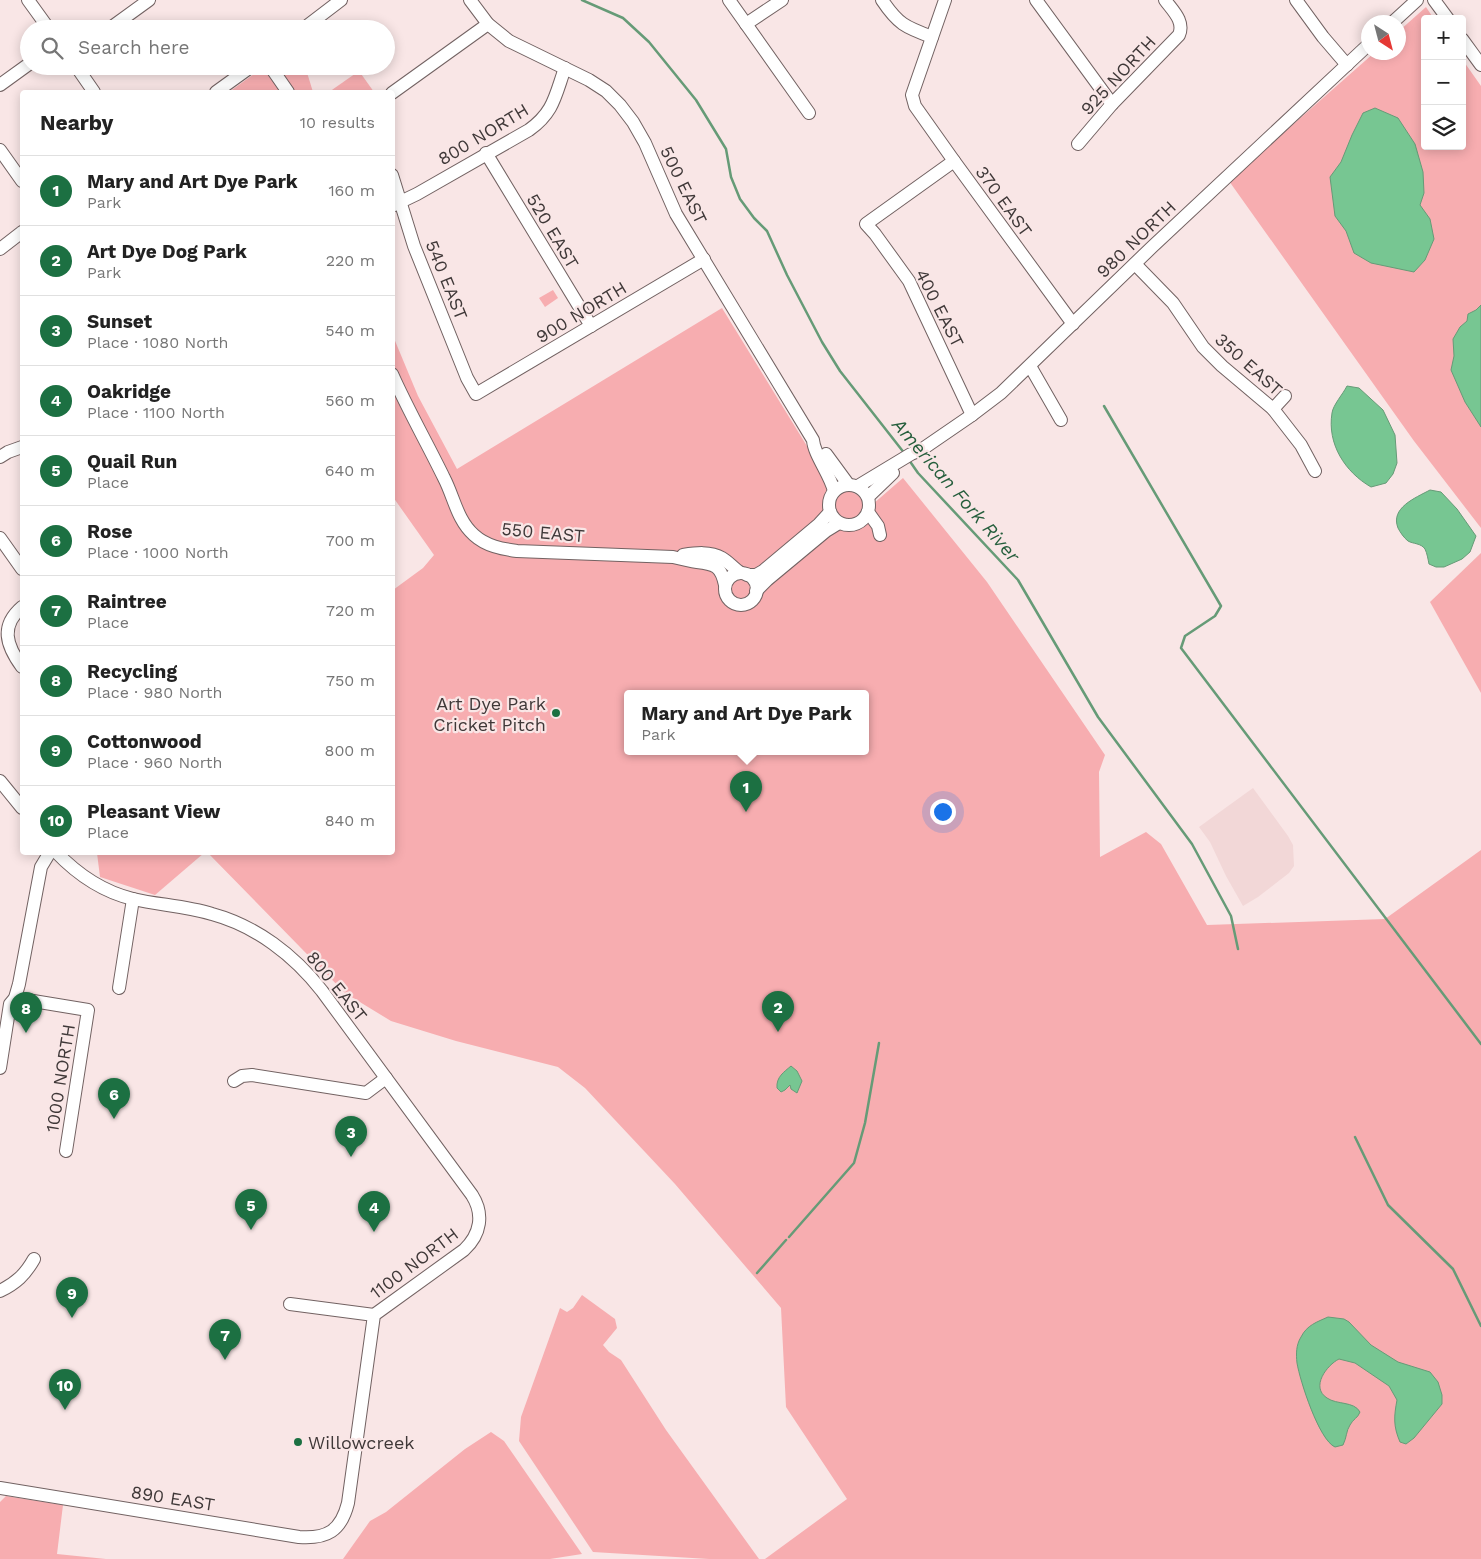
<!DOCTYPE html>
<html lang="en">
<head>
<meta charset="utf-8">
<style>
	:root { --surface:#fff; --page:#f2f2f2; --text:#222; --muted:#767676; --line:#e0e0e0; --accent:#1c7042 }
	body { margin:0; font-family:"Work Sans",sans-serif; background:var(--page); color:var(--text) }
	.controls { position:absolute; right:15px; top:15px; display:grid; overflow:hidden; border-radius:5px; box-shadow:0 2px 12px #0003 }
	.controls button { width:45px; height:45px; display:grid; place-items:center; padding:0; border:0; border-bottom:1px solid var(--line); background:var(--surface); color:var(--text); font:25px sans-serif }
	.compass { position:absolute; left:1361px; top:15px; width:45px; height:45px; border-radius:50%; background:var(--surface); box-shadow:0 2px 12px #0003; rotate:144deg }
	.you { position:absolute; left:942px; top:811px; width:18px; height:18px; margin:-12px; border:4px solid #fff; border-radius:50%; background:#1a73e8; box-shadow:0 0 0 8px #1a73e833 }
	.badge { display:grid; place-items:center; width:32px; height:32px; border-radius:50%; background:var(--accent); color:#fff; font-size:16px; font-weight:700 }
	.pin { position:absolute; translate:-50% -41px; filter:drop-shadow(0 1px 2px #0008) }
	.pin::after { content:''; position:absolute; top:26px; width:18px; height:15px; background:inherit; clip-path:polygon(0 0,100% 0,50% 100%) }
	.popup { position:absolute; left:624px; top:690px; width:245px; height:65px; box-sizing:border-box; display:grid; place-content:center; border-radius:5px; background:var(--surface); filter:drop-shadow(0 1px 4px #0005); font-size:16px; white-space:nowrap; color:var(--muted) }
	.popup b { font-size:19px; color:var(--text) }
	.popup::after { content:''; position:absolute; left:50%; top:100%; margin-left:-10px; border:10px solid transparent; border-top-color:var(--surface) }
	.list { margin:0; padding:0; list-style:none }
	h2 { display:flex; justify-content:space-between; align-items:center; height:65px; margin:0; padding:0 20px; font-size:21px }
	h2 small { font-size:16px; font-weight:400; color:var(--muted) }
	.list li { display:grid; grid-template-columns:32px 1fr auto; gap:15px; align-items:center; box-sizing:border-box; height:70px; padding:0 20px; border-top:1px solid var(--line) }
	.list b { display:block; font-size:19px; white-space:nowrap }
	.list p { margin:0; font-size:16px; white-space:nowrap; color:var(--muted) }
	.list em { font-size:16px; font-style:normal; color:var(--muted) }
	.icon { flex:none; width:28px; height:28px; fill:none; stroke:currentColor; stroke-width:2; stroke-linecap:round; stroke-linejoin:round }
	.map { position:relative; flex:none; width:1481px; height:1559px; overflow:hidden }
	.search { position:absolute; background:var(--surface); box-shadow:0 2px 12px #0003; left:20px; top:20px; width:375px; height:55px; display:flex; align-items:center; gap:12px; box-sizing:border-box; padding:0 18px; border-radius:28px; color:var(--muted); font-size:19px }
	.panel { position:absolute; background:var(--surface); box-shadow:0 2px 12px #0003; left:20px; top:90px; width:375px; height:765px; border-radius:5px }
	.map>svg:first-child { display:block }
</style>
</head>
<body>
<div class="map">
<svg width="1481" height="1559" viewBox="0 0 1481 1559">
	<rect width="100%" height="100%" fill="#f9e6e6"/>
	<!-- built -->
	<polygon fill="#f2d7d7" points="1253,788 1288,836 1293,845 1294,866 1289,873 1258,897 1243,906 1226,876 1210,842 1199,827"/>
	<!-- green -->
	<g fill="#f7adb0" fill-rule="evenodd">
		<polygon points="1426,7 1434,19 1425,19 1425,146 1462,146 1462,59 1481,86 1481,528 1414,441 1229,181 1374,53 1398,52 1399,31"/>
		<polygon points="265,66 305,66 313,92 229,92"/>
		<polygon points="359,71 374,92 329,92"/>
		<polygon points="553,290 558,298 545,307 539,298"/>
		<path d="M722 308 826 477 873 504 903 478 987 582 1105 755 1099 772 1100 857 1146 832 1161 844 1207 925 1385 919 1481 850V1559H765L847 1499 786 1407 781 1308 675 1184 585 1088 558 1067 456 1041 391 1021 345 993 208 853 392 852 393 590 423 568 434 555 393 497V336L418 396 457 469ZM627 693H865V751H627Z"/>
		<polygon points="1481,553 1481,693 1430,602"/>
		<polygon points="97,853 97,852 204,853 155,895 100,877"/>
		<polygon points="582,1295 615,1319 617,1328 603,1345 609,1352 621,1360 666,1430 759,1559 709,1559 593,1552 519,1441 521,1417 560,1308 567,1312 573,1308"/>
		<polygon points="491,1432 504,1441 582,1554 550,1559 343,1559 370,1521 386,1512 465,1449"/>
		<polygon points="6,1496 63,1505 57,1554 106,1559 0,1559 0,1502"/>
	</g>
	<!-- water -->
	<g fill="#77c692" stroke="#669b77">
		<polygon points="1375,108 1398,118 1415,144 1423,172 1424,193 1420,205 1430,219 1434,239 1425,260 1414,272 1371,263 1354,253 1346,231 1335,216 1330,177 1341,162 1352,135 1363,113"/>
		<polygon points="1481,305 1481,427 1465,402 1451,370 1454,356 1453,339 1460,327 1467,321 1468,314 1476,310"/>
		<path d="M1347 386 1359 388 1383 410 1395 435 1397 463 1393 474 1386 483 1371 487C1345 472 1327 444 1332 413 1333 405 1343 394 1347 386Z"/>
		<path d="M1430 490 1441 492 1457 509 1476 536 1470 552 1462 559 1444 567H1436L1429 564C1428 559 1427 553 1425 549 1421 543 1413 544 1408 541 1404 538 1400 532 1398 528 1390 508 1415 498 1430 490Z"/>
		<path d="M791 1066 797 1071 802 1081 797 1093 791 1089 790 1085 785 1090 781 1092 777 1088C776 1077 784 1072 791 1066Z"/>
		<path d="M1328 1317 1344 1319 1349 1322 1371 1345 1398 1362 1430 1372 1438 1382 1442 1395V1404L1414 1438 1406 1444 1400 1442C1393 1426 1394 1416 1397 1400L1389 1386 1355 1363 1339 1359C1327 1365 1310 1387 1327 1398 1337 1405 1354 1401 1360 1412 1358 1418 1353 1419 1350 1425 1346 1431 1347 1437 1343 1445L1335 1447C1319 1440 1300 1381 1297 1363 1296 1354 1296 1345 1301 1337 1307 1325 1317 1322 1328 1317Z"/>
	</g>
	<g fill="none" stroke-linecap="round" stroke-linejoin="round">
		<!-- stream -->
		<g stroke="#669b77" stroke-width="2.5">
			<polyline points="582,0 623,18 649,42 696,100 726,149 731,177 740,199 754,218 767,231 787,275 822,342 840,371 905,454"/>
			<polyline points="1104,406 1221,606 1215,616 1185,636 1181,648 1481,1044"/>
			<polyline points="909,460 918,473 1018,580 1098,717 1192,844 1231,916 1238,949"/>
			<polyline points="1355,1137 1388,1205 1453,1269 1481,1326"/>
			<polyline points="789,1237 854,1163 865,1123 879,1043"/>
			<polyline points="757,1273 786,1240"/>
		</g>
		<!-- minor casing -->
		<g stroke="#726262" stroke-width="14">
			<g id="minor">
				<polyline points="28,0 49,29"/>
				<path d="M470 0 488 24 509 41 589 80 606 91 620 105 633 122 645 143 676 214 813 440C814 455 830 474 834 491"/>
				<polyline points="729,0 809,113"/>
				<path d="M882 0C898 24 905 27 932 37"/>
				<polyline points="945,0 912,95 915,106 954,161 1073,324"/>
				<polyline points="1036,0 1112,104"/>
				<polyline points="1296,0 1323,37 1347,65"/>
				<polyline points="1434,0 1448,19"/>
				<polyline points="1393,22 1417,0"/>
				<polyline points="746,24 782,0"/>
				<polyline points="109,29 149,0"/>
				<polyline points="303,29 341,0"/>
				<polyline points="1462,39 1481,65"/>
				<polyline points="76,66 94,92"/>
				<polyline points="270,66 288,92"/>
				<polyline points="0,85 29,64"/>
				<polyline points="216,92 252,66"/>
				<polyline points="392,93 488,24"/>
				<path d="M1078 144 1112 104 1179 35C1185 21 1172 10 1165 0"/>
				<polyline points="0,150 22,181"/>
				<polyline points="486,153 591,326"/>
				<polyline points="954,161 866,224 875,234 909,281 972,415"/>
				<polyline points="392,175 414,246 467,378 476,394 704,259"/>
				<path d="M394 205 417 194 529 130C554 112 555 96 565 68"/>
				<polyline points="0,249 22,232"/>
				<polyline points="1135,264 1173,303 1203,347 1222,366 1273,409 1301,445 1315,471"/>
				<polyline points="1030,366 1061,420"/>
				<path d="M392 374C408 410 427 443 444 478 454 497 457 520 474 535 486 546 502 549 517 551L673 557C681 559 689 561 697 562 715 564 721 566 725 585"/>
				<polyline points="1273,409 1285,396"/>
				<polyline points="826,454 848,484"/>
				<polyline points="0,457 8,452 22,447"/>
				<circle cx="849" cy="505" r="20"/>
				<polyline points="858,486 911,454 921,450 972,415 1001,393 1152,247 1368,45"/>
				<polyline points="868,497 893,473"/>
				<polyline points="868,512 878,526 880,535"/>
				<polyline points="0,538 22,569"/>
				<path d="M683 555C696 553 710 551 722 558 729 562 734 569 741 573"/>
				<circle cx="741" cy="589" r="16"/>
				<polyline points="747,575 756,575 763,571 819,524 830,512"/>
				<polyline points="756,591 767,580 826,531 839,523"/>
				<path d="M22 607C0 626 6 645 22 667"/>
				<polyline points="0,781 22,808"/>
				<polyline points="119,988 133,899"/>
				<polyline points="15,998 88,1010 66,1151"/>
				<polyline points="0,1068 10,1004 15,998 19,984 41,867 50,852"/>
				<polyline points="234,1081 242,1076 252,1075 366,1093 386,1078"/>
				<path d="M0 1291C16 1283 25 1275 34 1259"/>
				<polyline points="290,1304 374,1315"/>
				<path d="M0 1488 299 1537C327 1539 341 1531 348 1503L374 1315 464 1250C481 1234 484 1214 472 1195L322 991C294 955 256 926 212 914 186 906 159 905 133 899 104 892 77 874 56 852"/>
			</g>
		</g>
		<!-- minor -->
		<use href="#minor" stroke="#fff" stroke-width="12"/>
	</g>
	<!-- markers -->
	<g fill="#1c7042" stroke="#f9e6e6" stroke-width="2">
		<circle cx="556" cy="713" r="5"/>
		<circle cx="298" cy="1442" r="5"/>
	</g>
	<g text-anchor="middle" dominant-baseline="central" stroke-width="4.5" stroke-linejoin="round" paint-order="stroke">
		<!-- street labels -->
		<g font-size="18" fill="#3f3838" stroke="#f9e6e6">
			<text transform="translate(1118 75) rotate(-47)">925 NORTH</text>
			<text transform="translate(483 134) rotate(-31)">800 NORTH</text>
			<text transform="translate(684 185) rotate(64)">500 EAST</text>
			<text transform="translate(1004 201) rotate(54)">370 EAST</text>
			<text transform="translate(553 231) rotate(59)">520 EAST</text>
			<text transform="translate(1136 239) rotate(-44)">980 NORTH</text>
			<text transform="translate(447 280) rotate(68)">540 EAST</text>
			<text transform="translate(940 308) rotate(63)">400 EAST</text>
			<text transform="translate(581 312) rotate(-31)">900 NORTH</text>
			<text transform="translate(1249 364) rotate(42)">350 EAST</text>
			<text transform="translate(543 532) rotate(5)">550 EAST</text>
			<text transform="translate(337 986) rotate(51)">800 EAST</text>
			<text transform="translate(60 1078) rotate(-81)">1000 NORTH</text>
			<text transform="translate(414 1263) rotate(-37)">1100 NORTH</text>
			<text transform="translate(173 1498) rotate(9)">890 EAST</text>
		</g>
		<!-- poi labels -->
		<g font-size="18" fill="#3f3838" stroke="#f9e6e6" text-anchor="end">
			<text x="546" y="703">Art Dye Park<tspan x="546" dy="21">Cricket Pitch</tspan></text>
			<text x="308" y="1442" text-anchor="start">Willowcreek</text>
		</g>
		<!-- water labels -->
		<g font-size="19" font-style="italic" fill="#255e3c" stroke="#f9e6e6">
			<text transform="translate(956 490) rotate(49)">American Fork River</text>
		</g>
	</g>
</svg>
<div class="controls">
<button>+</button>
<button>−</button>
<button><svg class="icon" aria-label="layers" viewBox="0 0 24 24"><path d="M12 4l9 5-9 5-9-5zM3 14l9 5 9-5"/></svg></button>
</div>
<svg class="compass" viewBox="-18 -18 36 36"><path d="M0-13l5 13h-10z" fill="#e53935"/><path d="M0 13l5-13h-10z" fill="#767676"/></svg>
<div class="you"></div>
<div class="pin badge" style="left:746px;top:812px">1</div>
<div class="popup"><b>Mary and Art Dye Park</b>Park</div>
<div class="pin badge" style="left:778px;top:1032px">2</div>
<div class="pin badge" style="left:351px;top:1157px">3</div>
<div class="pin badge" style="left:374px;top:1232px">4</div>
<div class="pin badge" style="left:251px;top:1230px">5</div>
<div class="pin badge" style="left:114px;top:1119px">6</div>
<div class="pin badge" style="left:225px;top:1360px">7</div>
<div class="pin badge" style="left:26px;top:1033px">8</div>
<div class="pin badge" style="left:72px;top:1318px">9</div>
<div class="pin badge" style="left:65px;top:1410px">10</div>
<div class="search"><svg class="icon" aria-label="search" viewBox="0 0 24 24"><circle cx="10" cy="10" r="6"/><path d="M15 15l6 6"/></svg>Search here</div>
<section class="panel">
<h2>Nearby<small>10 results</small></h2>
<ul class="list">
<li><span class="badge">1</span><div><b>Mary and Art Dye Park</b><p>Park</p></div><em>160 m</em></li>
<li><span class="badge">2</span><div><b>Art Dye Dog Park</b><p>Park</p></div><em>220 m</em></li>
<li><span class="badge">3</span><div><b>Sunset</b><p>Place · 1080 North</p></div><em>540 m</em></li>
<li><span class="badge">4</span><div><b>Oakridge</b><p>Place · 1100 North</p></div><em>560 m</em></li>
<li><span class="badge">5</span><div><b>Quail Run</b><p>Place</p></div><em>640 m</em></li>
<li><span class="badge">6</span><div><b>Rose</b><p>Place · 1000 North</p></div><em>700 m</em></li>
<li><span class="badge">7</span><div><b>Raintree</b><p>Place</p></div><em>720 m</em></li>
<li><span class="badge">8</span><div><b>Recycling</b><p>Place · 980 North</p></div><em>750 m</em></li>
<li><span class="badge">9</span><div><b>Cottonwood</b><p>Place · 960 North</p></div><em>800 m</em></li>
<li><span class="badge">10</span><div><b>Pleasant View</b><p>Place</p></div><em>840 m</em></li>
</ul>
</section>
</div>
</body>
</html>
